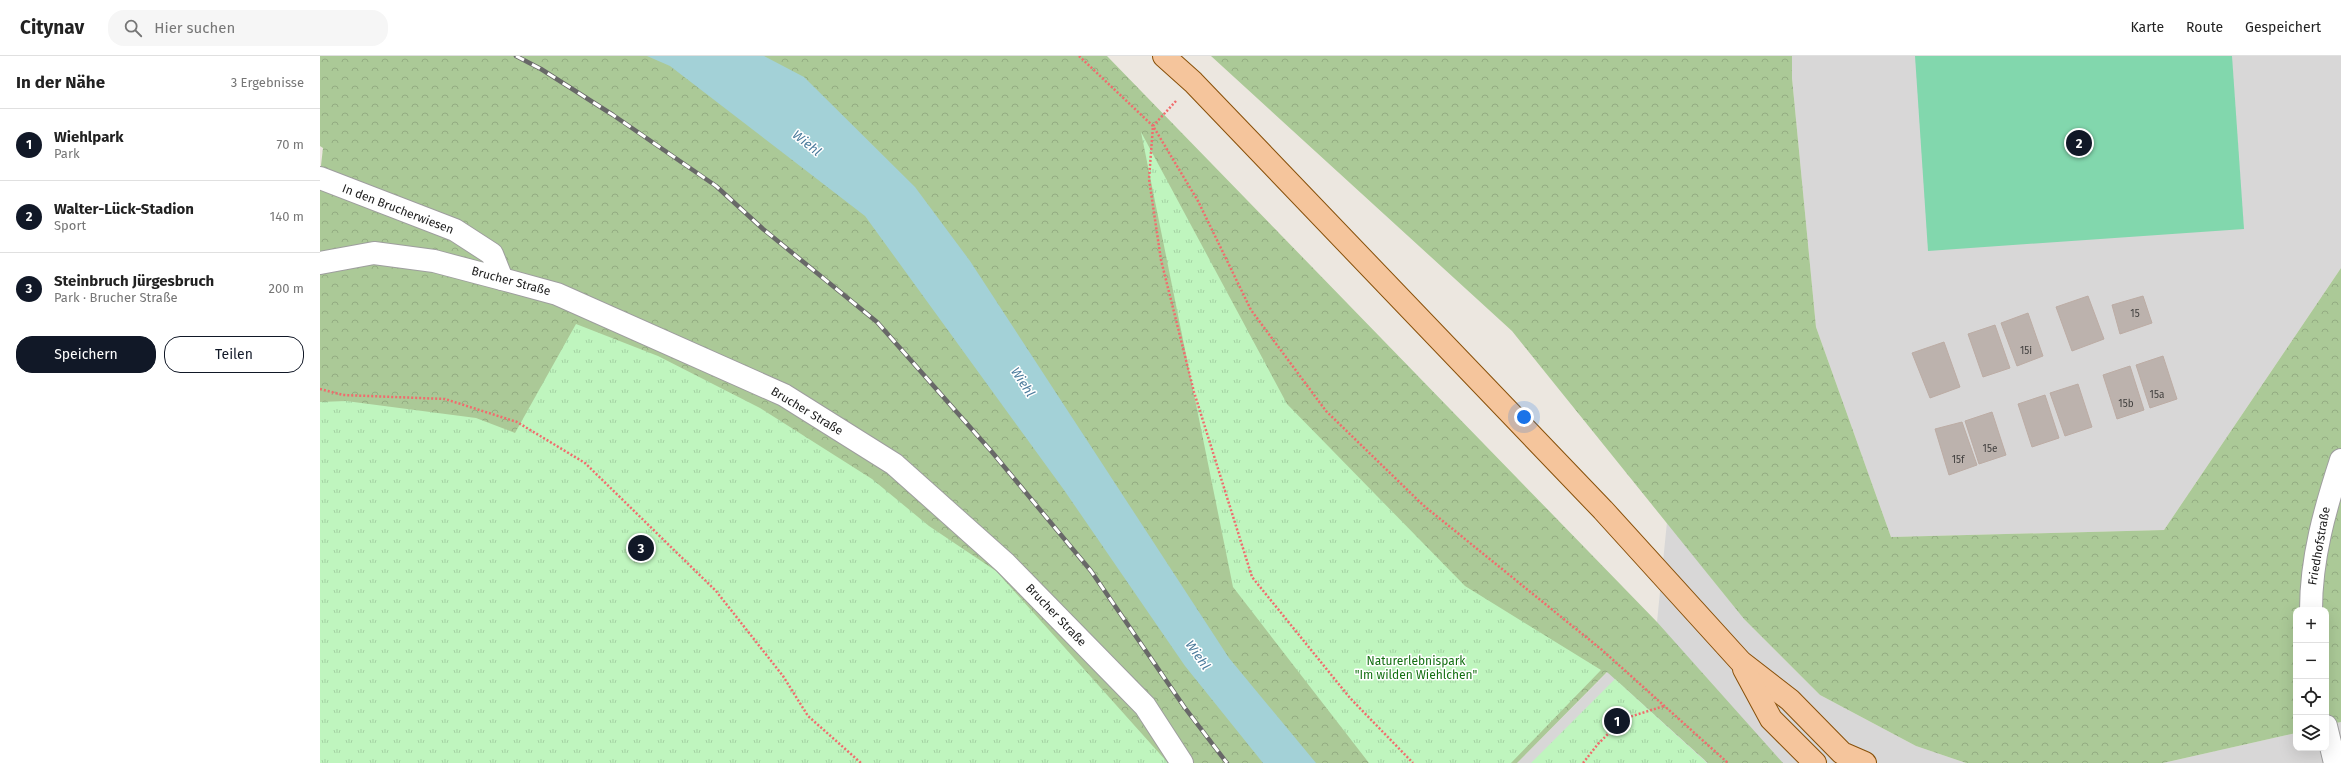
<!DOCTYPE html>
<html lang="de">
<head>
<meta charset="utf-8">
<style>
	:root { --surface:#fff; --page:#f6f6f6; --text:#222; --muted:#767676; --line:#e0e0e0; --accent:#111827 }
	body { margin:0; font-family:"Fira Sans",sans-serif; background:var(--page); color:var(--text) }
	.controls { position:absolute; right:12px; bottom:12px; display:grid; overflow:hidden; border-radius:8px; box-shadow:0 4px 16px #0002 }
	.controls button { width:36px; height:36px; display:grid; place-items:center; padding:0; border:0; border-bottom:1px solid var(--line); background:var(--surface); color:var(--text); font:20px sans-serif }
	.you { position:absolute; left:1204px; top:361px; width:14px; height:14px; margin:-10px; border:3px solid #fff; border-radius:50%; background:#1a73e8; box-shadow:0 0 0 6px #1a73e833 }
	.badge { display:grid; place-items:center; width:26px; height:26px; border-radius:50%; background:var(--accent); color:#fff; font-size:13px; font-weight:700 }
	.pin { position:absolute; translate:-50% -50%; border:2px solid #fff; box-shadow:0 1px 4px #0006 }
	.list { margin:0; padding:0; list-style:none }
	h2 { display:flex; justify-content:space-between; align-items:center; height:52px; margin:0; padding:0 16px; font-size:17px }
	h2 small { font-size:13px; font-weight:400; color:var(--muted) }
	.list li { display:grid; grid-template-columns:26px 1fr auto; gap:12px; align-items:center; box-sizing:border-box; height:72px; padding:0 16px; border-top:1px solid var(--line) }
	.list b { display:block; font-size:15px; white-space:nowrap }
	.list p { margin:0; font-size:13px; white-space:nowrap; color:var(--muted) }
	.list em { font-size:13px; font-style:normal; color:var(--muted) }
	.actions { display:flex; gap:8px; padding:12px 16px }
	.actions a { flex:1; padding:9px 0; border:1px solid var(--accent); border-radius:16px; text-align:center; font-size:14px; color:var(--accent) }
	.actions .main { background:var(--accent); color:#fff }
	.icon { flex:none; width:22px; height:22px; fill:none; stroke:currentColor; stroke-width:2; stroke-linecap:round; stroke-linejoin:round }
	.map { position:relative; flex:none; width:2021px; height:707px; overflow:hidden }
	header { display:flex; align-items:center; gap:24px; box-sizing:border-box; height:56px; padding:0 20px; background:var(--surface); border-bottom:1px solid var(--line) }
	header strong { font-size:19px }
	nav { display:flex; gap:22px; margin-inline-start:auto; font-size:14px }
	.search { width:280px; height:36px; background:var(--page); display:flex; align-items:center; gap:10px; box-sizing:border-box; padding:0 14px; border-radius:16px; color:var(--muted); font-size:15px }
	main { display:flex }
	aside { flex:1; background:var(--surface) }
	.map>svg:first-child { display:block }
</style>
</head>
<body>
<header>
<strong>Citynav</strong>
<div class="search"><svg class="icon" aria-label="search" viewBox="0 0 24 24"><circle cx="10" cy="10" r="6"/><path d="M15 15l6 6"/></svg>Hier suchen</div>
<nav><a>Karte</a><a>Route</a><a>Gespeichert</a></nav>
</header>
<main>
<aside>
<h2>In der Nähe<small>3 Ergebnisse</small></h2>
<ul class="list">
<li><span class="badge">1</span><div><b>Wiehlpark</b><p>Park</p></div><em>70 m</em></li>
<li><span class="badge">2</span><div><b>Walter-Lück-Stadion</b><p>Sport</p></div><em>140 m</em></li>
<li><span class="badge">3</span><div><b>Steinbruch Jürgesbruch</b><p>Park · Brucher Straße</p></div><em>200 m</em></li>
</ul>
<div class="actions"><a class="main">Speichern</a><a>Teilen</a></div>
</aside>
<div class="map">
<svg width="2021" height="707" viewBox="0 0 2021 707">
	<defs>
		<pattern id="forest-crowns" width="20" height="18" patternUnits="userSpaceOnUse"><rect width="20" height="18" fill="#abc997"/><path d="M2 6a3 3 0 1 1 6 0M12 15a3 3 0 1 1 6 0" fill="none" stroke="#93ac82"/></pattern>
		<pattern id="park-tufts" width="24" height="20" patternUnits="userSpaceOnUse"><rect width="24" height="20" fill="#bff5be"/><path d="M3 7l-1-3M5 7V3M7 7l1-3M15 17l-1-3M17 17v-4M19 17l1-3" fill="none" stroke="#a4d1a3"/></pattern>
	</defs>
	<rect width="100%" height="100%" fill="#ece7e0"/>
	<!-- residential -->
	<g fill="#d8d7d7">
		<polygon points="1472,0 2021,0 2021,212 1844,474 1571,481 1496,271 1472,22"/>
		<polygon points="1347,466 1424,563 1500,639 1596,690 1646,707 1197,707 1337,566"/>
		<polygon points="2021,666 2021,707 1843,707 1976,677 1976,692 2006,692 2006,669"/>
	</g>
	<!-- forest -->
	<g fill="url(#forest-crowns)">
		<polygon points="0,0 787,0 1337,566 1463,707 1388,707 1287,616 1197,707 615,707 0,685 0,118 3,92 0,90"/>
		<polygon points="891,0 1472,0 1472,22 1496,271 1571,481 1844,474 2021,212 2021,666 2006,669 2006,554 1976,554 1976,677 1843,707 1646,707 1596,690 1500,639 1424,563 1192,275"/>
	</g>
	<!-- park -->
	<g fill="url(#park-tufts)">
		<polygon points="821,76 967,348 1145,530 1281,614 1191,707 1049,707 913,531"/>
		<polygon points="256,268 338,300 440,352 552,423 609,470 676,515 848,707 0,707 0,346 26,345 156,362 195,377"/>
		<polygon points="1295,623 1387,707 1211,707"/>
	</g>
	<!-- pitch -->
	<polygon fill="#82d7ad" points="1595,0 1912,0 1924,173 1608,195"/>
	<!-- water -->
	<polygon fill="#a3d1d7" points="327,0 444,0 484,21 595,131 650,205 909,602 996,707 943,707 865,610 744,434 545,160 350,10"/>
	<!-- building -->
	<g fill="#bcb2ad" stroke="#bcaca4">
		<polygon points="1768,240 1784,283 1752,295 1736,251"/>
		<polygon points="1823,240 1832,267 1800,278 1792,249"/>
		<polygon points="1708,257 1723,300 1697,310 1681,267"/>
		<polygon points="1675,269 1690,312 1663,321 1648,278"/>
		<polygon points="1624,286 1640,331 1610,342 1592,297"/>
		<polygon points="1843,300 1857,343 1830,352 1816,309"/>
		<polygon points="1810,310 1824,354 1797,363 1783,319"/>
		<polygon points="1758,328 1772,371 1745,380 1730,337"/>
		<polygon points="1725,339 1739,382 1712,391 1698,348"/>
		<polygon points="1672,356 1686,399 1659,408 1645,365"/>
		<polygon points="1642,366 1657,409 1629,419 1615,373"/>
	</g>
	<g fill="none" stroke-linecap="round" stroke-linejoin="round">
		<!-- minor casing -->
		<g stroke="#9e9e9e" stroke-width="24">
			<g id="minor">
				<polyline points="0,122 135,174 172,198 182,223"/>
				<polyline points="0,207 54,197 114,205 182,223 237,238 464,339 574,408 685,507 825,650 862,707"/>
				<path d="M1991 554C1991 502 2005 453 2021 404"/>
				<polyline points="2006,670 2015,707"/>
			</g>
		</g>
		<!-- major casing -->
		<g stroke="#885009" stroke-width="24">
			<g id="major">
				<polyline points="844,0 873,26 1283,454 1421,606 1470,644 1522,697 1545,707"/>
				<polyline points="1424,613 1451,663 1495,707"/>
			</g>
		</g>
		<!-- path -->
		<g stroke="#f06c6d" stroke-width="2.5" stroke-dasharray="2 2" stroke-linecap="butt">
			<polyline points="759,0 833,70 878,145 931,254 1006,355 1103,449 1282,594 1408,707"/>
			<polyline points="856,45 833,70 829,123 841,204 874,336 932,521 1030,642 1093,707"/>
			<polyline points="0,333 23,339 125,343 197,366 265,407 396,535 463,620 488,660 541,707"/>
			<polyline points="1263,707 1278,688 1303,663 1344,650"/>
		</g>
		<!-- minor -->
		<use href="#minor" stroke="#fff" stroke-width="22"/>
		<!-- major -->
		<use href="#major" stroke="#f5c59c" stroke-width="22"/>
		<!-- rail casing -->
		<g stroke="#686868" stroke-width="4.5">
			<polyline id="rail" points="196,0 221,13 293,59 396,130 443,173 557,266 672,396 771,515 865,652 907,707"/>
		</g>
		<!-- rail -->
		<use href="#rail" stroke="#fff" stroke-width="3" stroke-dasharray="9" stroke-linecap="butt"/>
	</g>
	<g text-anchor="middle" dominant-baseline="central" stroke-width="3" stroke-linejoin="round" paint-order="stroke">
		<!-- number labels -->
		<g font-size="10" fill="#42403f">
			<text x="1815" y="258">15</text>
			<text x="1706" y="295">15i</text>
			<text x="1837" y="339">15a</text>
			<text x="1806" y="348">15b</text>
			<text x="1670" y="393">15e</text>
			<text x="1638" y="404">15f</text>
		</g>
		<!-- street labels -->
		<g font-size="12" fill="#1a1a1a" stroke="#fff">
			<text transform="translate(78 153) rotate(21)">In den Brucherwiesen</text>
			<text transform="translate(191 225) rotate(15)">Brucher Straße</text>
			<text transform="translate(487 355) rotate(31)">Brucher Straße</text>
			<text transform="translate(1999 490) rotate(-80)">Friedhofstraße</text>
			<text transform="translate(736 559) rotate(46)">Brucher Straße</text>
		</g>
		<!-- park labels -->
		<g font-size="12" fill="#136f11" stroke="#fff">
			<text x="1096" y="605">Naturerlebnispark<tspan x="1096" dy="14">"Im wilden Wiehlchen"</tspan></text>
		</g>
		<!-- water labels -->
		<g font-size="13" font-style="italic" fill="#4b7b9c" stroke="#fff">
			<text transform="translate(487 87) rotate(39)">Wiehl</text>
			<text transform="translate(703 326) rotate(57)">Wiehl</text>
			<text transform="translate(878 599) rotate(55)">Wiehl</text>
		</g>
	</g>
</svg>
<div class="controls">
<button>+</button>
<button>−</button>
<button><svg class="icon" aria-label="locate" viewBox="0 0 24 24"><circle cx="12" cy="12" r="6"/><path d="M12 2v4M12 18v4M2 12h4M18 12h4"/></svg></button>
<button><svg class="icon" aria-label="layers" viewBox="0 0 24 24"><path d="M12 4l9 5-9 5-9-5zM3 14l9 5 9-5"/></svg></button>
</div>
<div class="you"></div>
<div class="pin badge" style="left:1297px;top:665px">1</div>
<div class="pin badge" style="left:1759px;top:87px">2</div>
<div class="pin badge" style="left:321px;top:492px">3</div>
</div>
</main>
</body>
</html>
